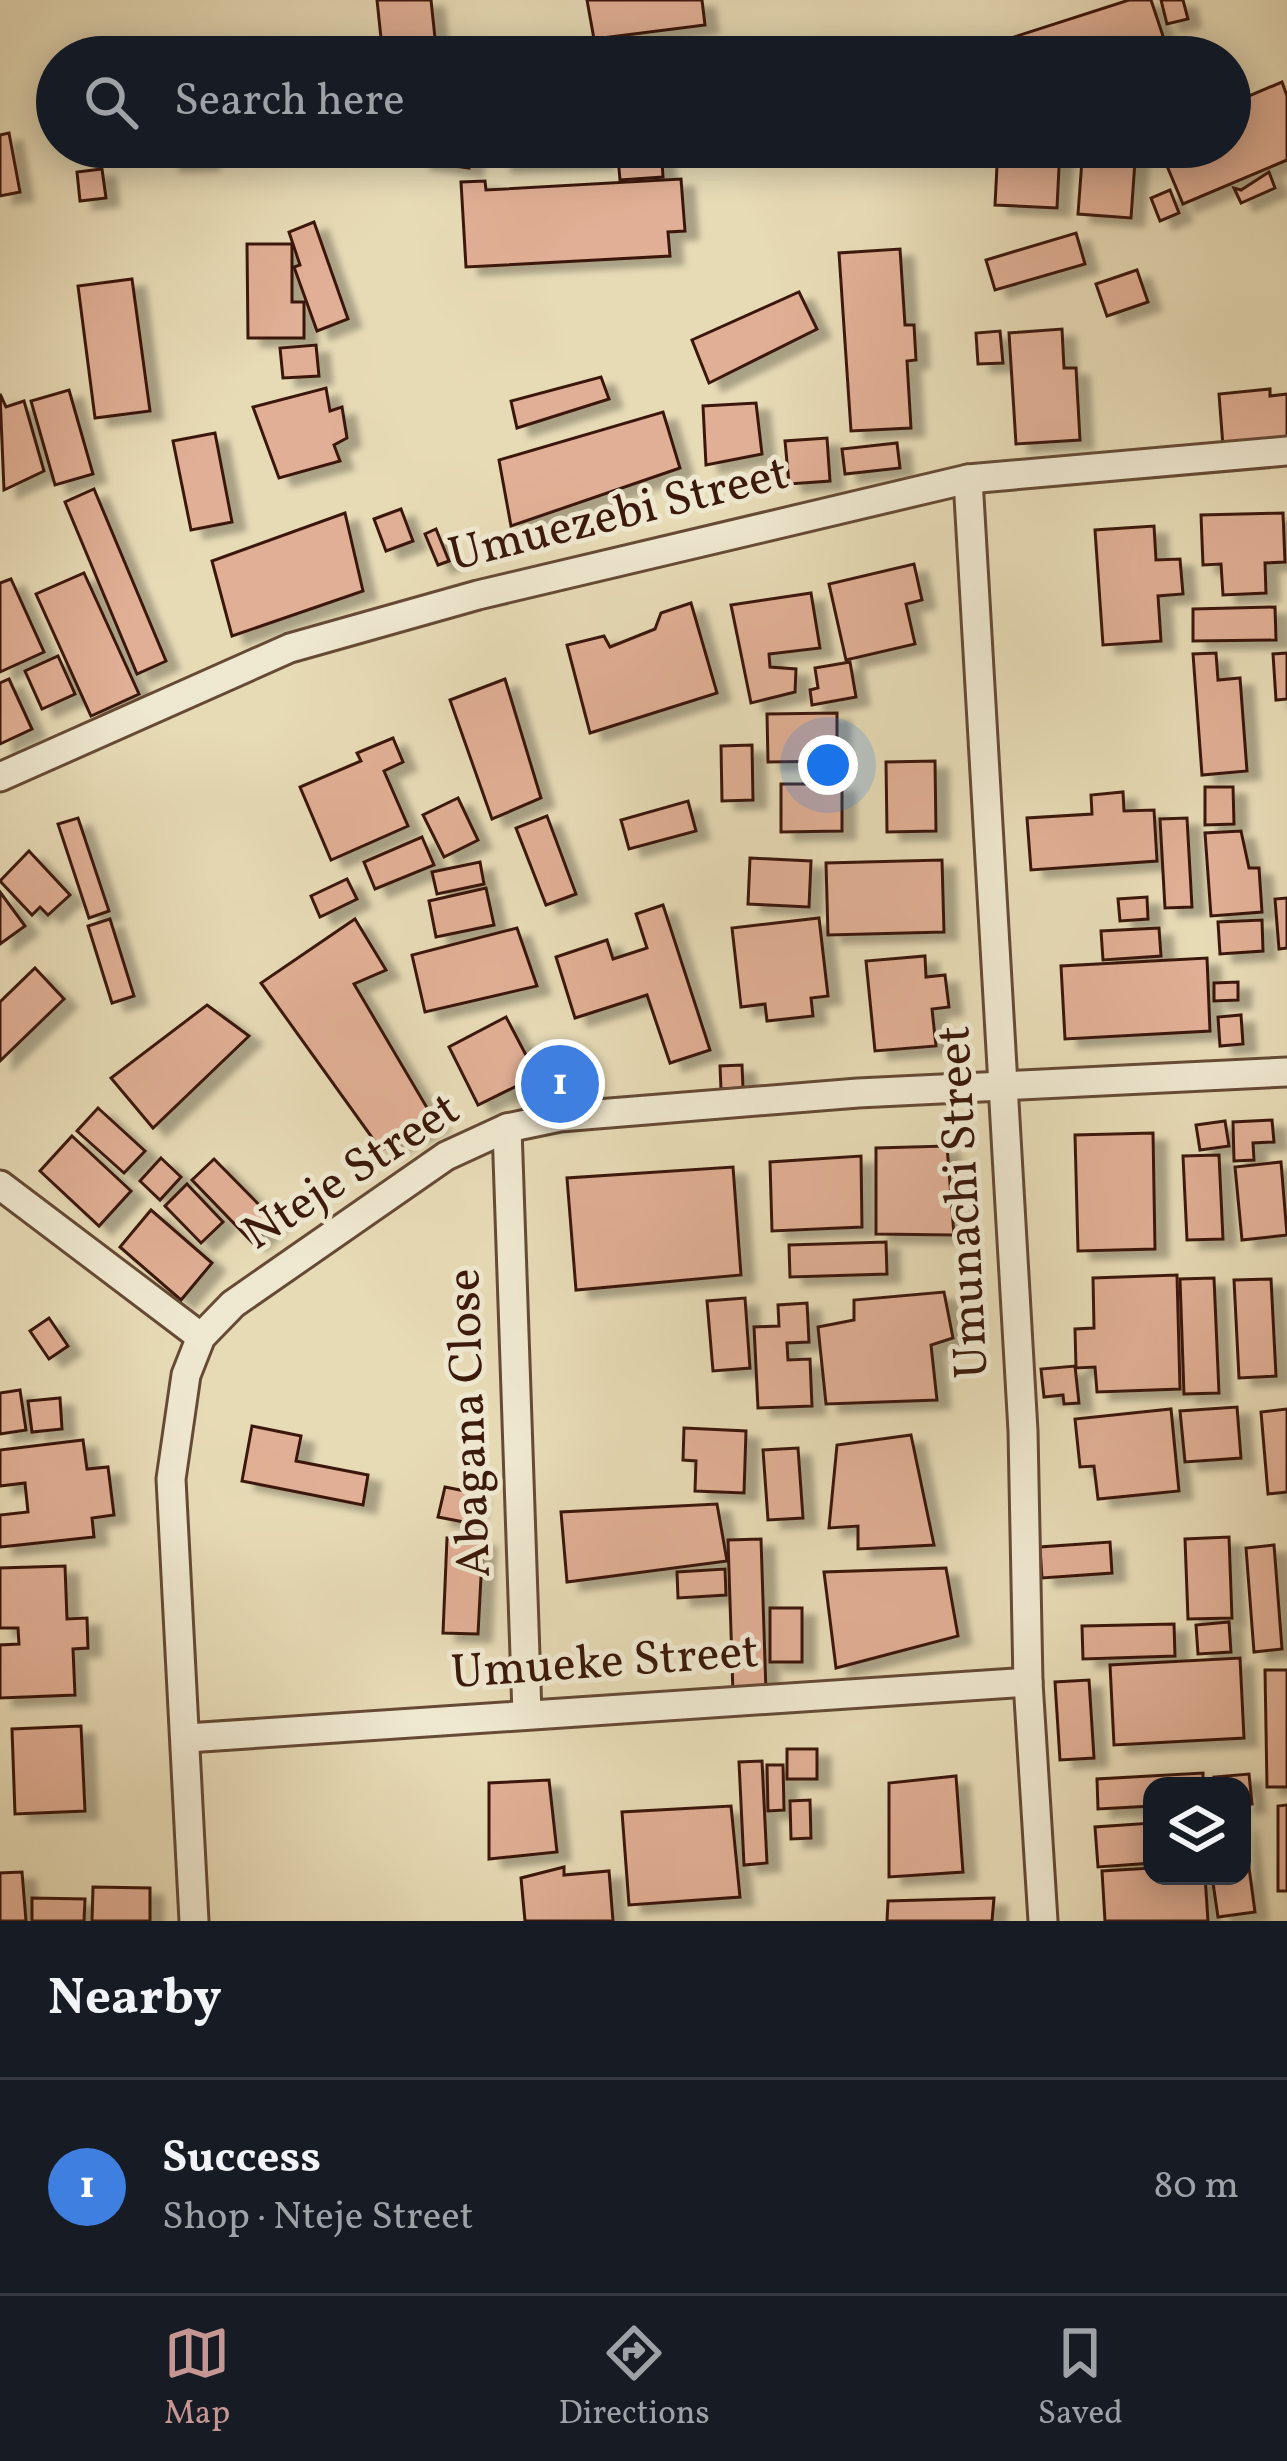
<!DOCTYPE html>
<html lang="en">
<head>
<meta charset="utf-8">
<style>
	:root { --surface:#171b24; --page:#242831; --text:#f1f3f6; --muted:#9ea1a6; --line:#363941; --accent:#c59692 }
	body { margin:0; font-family:Vollkorn,serif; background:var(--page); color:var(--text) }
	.controls { position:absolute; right:36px; bottom:36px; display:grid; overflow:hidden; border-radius:24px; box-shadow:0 6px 30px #0003 }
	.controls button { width:108px; height:108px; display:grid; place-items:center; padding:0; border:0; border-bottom:3px solid var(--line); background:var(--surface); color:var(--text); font:60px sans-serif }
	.you { position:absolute; left:828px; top:765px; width:42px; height:42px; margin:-30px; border:9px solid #fff; border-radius:50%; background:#1a73e8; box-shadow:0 0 0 18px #1a73e833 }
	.badge { display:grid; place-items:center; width:78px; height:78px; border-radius:50%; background:var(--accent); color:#fff; font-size:39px; font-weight:700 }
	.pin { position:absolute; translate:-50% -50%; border:6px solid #fff; box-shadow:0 3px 12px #0006 }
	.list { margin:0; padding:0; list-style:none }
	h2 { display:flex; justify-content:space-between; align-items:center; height:156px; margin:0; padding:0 48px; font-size:51px }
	h2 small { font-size:39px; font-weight:400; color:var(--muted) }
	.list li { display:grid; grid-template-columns:78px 1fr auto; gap:36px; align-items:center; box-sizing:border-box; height:216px; padding:0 48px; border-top:3px solid var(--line) }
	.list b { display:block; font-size:45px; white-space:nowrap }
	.list p { margin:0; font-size:39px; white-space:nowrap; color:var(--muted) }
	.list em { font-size:39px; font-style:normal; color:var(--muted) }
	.icon { flex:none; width:66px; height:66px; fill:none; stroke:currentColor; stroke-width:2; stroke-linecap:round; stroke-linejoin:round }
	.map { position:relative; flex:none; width:1287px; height:1921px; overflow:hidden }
	.search { position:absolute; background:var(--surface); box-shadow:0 6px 30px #0003; left:36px; right:36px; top:36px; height:132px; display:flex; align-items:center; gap:30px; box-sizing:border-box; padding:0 42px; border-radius:66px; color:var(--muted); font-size:45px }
	.sheet { height:372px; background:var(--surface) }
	nav { display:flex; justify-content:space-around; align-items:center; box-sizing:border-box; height:168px; border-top:3px solid var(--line); background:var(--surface); font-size:33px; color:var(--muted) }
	nav a { display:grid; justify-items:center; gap:6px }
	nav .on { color:var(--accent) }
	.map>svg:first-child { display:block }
</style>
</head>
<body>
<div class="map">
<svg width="1287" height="1921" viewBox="0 0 1287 1921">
	<defs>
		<filter id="shadow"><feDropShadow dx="13" dy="8" stdDeviation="3" flood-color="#0004"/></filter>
	</defs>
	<rect width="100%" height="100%" fill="#e7dbb6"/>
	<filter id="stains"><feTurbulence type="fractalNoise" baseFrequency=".00167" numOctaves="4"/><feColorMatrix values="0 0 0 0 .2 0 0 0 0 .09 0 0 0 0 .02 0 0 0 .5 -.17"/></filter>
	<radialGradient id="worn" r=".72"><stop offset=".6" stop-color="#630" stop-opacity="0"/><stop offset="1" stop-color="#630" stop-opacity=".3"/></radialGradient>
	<!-- building -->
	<g fill="#e1af95" stroke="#3b190a" stroke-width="3" filter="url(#shadow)">
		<polygon points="377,0 431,0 437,57 383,57"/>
		<polygon points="587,0 702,0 705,25 594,39"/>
		<polygon points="1129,0 1151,0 1165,42 1119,57 952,57"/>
		<polygon points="1161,0 1183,0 1188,19 1167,24"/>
		<polygon points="592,46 593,57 490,57 490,54"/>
		<polygon points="1282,82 1287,96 1287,160 1183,204 1159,147 1230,147 1230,104"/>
		<polygon points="9,133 20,192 0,196 0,135"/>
		<polygon points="166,147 206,147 206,162 167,163"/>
		<polygon points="420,147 473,147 469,168 418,161"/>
		<polygon points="498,147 600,147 601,161 499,164"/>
		<polygon points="617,147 661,147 663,177 620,180"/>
		<polygon points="998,147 1060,147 1057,208 995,205"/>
		<polygon points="1083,147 1136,147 1131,218 1078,214"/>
		<polygon points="102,169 106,198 80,201 77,172"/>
		<polygon points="1269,172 1275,188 1241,203 1234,188 1241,190"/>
		<polygon points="681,179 685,231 668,232 670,256 466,267 461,182 485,181 486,190"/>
		<polygon points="1170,190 1179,213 1160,221 1151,198"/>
		<polygon points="314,222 348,319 317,331 294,267 300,265 289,232"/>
		<polygon points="1076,233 1085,264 995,290 986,260"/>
		<polygon points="247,244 292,244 292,302 304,302 304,338 248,338"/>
		<polygon points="900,249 905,325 914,325 916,360 907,361 911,428 851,431 839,253"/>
		<polygon points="1137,270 1148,302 1107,316 1096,284"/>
		<polygon points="132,279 150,411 95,418 78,286"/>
		<polygon points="799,292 817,329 709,383 692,340"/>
		<polygon points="1062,329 1064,368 1076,368 1080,440 1016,444 1009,333"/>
		<polygon points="1000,331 1003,363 978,364 976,333"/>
		<polygon points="316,345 319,376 283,378 280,348"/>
		<polygon points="601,377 609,399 517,428 511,401"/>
		<polygon points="326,388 330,411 342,407 347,438 334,445 340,461 279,478 253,407"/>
		<polygon points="1270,389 1270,396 1287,394 1287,451 1223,446 1219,394"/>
		<polygon points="69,390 93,474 55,485 31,401"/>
		<polygon points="0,394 6,407 24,401 44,471 4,490"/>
		<polygon points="756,403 762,454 706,465 703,406"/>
		<polygon points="663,412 680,468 511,526 499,460"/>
		<polygon points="215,433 232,522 191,530 173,441"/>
		<polygon points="827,438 830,481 789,484 785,441"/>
		<polygon points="897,443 900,468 845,474 842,449"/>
		<polygon points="94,489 166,661 137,674 65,502"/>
		<polygon points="401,509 413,541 386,551 374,519"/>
		<polygon points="345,513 363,591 232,636 212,561"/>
		<polygon points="1283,513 1285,562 1265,563 1266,593 1223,595 1221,564 1203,565 1201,515"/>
		<polygon points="1154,526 1156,560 1180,559 1183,594 1158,596 1161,641 1103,645 1095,530"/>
		<polygon points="436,529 449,561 438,565 425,534"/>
		<polygon points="914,564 922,600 906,604 915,644 846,660 829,584"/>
		<polygon points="84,573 139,694 91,716 36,594"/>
		<polygon points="11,579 44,652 0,672 0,583"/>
		<polygon points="811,593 820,648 769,654 770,667 796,669 795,692 751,703 731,605"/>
		<polygon points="691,603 717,693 590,733 567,645 604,636 610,647 655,629 661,613"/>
		<polygon points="1275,607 1276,640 1193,641 1193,609"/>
		<polygon points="1216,653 1218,680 1240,678 1247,771 1202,775 1193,654"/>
		<polygon points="1287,653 1287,699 1276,700 1273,654"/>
		<polygon points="58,656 75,694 42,709 25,671"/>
		<polygon points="850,662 856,697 812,705 810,690 818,688 815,668"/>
		<polygon points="9,679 32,729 0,744 0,683"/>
		<polygon points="505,679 541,798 492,819 450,700"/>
		<polygon points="837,713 837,761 768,762 767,714"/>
		<polygon points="393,738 403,762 384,771 408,826 331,860 300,787 361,761 357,753"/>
		<polygon points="752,745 753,800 722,801 721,746"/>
		<polygon points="935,761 936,831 887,832 886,762"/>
		<polygon points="781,784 842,784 842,831 781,832"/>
		<polygon points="1205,787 1233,787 1234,824 1205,825"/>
		<polygon points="1123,792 1124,811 1154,810 1157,861 1031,870 1027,818 1092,814 1091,795"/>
		<polygon points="458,798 478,840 444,857 423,815"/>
		<polygon points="688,801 696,831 629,849 621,820"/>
		<polygon points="547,816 576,894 546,905 516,828"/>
		<polygon points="78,818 109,911 89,918 58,824"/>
		<polygon points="1187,818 1192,907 1165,908 1160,819"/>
		<polygon points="1241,831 1249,868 1259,868 1262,912 1211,916 1205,833"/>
		<polygon points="422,837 434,865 375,889 364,862"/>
		<polygon points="29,851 70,895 48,915 40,907 32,915 0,881"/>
		<polygon points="750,858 811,861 809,907 748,904"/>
		<polygon points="942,860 944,932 828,935 826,863"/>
		<polygon points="480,862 484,884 437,894 432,872"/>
		<polygon points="347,879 357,899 320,917 311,896"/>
		<polygon points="486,888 494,925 436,937 429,901"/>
		<polygon points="0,892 25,926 0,944"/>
		<polygon points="1147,897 1148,919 1120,921 1118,899"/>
		<polygon points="1287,898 1287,948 1279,949 1275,899"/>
		<polygon points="663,905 710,1050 670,1063 647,995 575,1018 556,957 607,940 613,959 647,948 636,914"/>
		<polygon points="819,918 828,996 811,998 813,1016 767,1021 765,1004 741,1007 732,928"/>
		<polygon points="110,919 134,996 112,1003 88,926"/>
		<polygon points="355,919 386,970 354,984 436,1123 381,1150 261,983"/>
		<polygon points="1262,920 1263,951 1220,954 1218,922"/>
		<polygon points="517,928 537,986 425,1012 412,955"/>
		<polygon points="1159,928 1161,956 1103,960 1101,931"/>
		<polygon points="925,956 926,977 945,975 949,1007 932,1009 936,1046 875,1051 866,961"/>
		<polygon points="1207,958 1210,1031 1065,1039 1061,966"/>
		<polygon points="35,968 64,999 0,1061 0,1002"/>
		<polygon points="1238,982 1238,1000 1214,1001 1214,983"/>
		<polygon points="207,1005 249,1036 153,1128 111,1078"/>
		<polygon points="1241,1015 1243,1044 1220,1046 1218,1017"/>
		<polygon points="506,1017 537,1076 478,1105 449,1047"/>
		<polygon points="742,1065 743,1088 721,1089 720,1066"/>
		<polygon points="98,1108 145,1151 124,1173 77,1131"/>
		<polygon points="1272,1120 1274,1142 1253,1143 1254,1160 1234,1161 1233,1122"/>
		<polygon points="1225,1121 1229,1146 1200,1150 1196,1125"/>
		<polygon points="1153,1133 1155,1249 1078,1251 1075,1135"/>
		<polygon points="72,1136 131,1191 99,1226 40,1171"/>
		<polygon points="947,1146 954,1235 876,1234 876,1148"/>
		<polygon points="1219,1155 1223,1239 1187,1240 1183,1156"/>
		<polygon points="861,1156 862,1227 772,1231 770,1162"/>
		<polygon points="161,1158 181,1177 160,1200 140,1181"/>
		<polygon points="214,1159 275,1221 253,1243 192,1180"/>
		<polygon points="1281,1162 1287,1235 1242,1240 1235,1167"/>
		<polygon points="733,1167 741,1275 576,1290 567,1178"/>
		<polygon points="187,1184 223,1222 201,1243 165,1206"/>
		<polygon points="151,1210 212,1263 181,1300 120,1247"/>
		<polygon points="886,1242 887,1274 790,1277 789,1245"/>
		<polygon points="1177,1275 1180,1389 1097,1392 1095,1367 1076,1368 1075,1329 1094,1328 1093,1278"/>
		<polygon points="1214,1278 1219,1393 1184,1394 1180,1279"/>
		<polygon points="1271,1279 1276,1376 1239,1378 1234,1280"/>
		<polygon points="944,1292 953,1338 931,1345 937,1400 826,1404 818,1327 854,1320 854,1300"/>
		<polygon points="745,1298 750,1368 713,1371 707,1301"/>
		<polygon points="807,1303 809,1342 787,1343 788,1360 810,1359 812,1406 758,1408 754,1327 779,1326 778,1305"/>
		<polygon points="49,1318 68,1346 49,1359 30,1331"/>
		<polygon points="1075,1366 1079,1403 1064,1404 1063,1395 1044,1397 1041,1369"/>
		<polygon points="20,1390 26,1430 0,1434 0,1393"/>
		<polygon points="60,1398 62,1429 32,1432 28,1401"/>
		<polygon points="1237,1407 1241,1458 1185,1462 1180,1411"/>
		<polygon points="1171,1409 1179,1491 1098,1499 1094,1466 1080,1467 1075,1419"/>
		<polygon points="1287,1409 1287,1492 1268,1494 1261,1412"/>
		<polygon points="252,1426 301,1436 296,1461 368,1475 363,1505 242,1481"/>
		<polygon points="684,1428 746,1431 744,1493 695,1491 696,1461 683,1460"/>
		<polygon points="911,1435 934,1545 858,1549 858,1526 829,1528 837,1445"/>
		<polygon points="83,1440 87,1469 108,1467 114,1515 92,1518 94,1537 0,1547 0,1515 28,1512 25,1483 0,1486 0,1450"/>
		<polygon points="798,1448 803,1518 768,1520 763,1450"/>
		<polygon points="445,1487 475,1493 469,1523 438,1517"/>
		<polygon points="717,1504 727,1561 567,1582 561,1512"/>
		<polygon points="1229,1537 1232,1618 1188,1619 1185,1539"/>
		<polygon points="447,1538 483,1539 478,1634 443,1633"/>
		<polygon points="761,1539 766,1692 733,1693 728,1540"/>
		<polygon points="1110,1542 1112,1573 1042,1578 1040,1547"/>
		<polygon points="1274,1545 1282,1649 1254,1652 1246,1548"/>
		<polygon points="65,1566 67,1619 87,1618 88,1648 73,1649 75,1695 0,1698 0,1645 19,1644 18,1628 0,1628 0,1568"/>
		<polygon points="946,1568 958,1636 836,1668 824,1572"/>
		<polygon points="725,1569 726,1595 678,1598 677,1572"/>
		<rect x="770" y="1608" width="32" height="54"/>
		<polygon points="1229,1622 1231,1652 1198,1654 1196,1625"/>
		<polygon points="1174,1624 1175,1656 1083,1659 1082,1626"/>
		<polygon points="1240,1658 1244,1738 1114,1745 1110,1665"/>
		<polygon points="1265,1670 1287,1670 1287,1787 1267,1787"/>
		<polygon points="1089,1680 1094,1758 1060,1760 1055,1682"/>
		<polygon points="81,1726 85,1811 15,1814 12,1729"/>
		<rect x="787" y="1749" width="30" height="30"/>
		<polygon points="762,1761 767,1863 744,1865 739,1762"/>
		<polygon points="767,1765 783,1765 784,1810 768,1811"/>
		<polygon points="1203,1773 1203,1786 1152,1786 1152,1806 1098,1809 1097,1779"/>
		<polygon points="1249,1774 1252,1804 1242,1805 1242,1786 1215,1786 1214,1777"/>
		<polygon points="956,1776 963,1872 889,1877 889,1783"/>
		<polygon points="549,1780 557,1852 489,1859 489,1783"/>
		<polygon points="810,1800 811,1838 791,1839 790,1801"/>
		<polygon points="1287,1805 1287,1891 1278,1891 1278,1806"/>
		<polygon points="731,1806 740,1897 629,1905 622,1812"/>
		<polygon points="1152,1823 1152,1863 1098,1867 1095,1827"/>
		<polygon points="1243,1823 1255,1912 1218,1917 1212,1876 1242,1876"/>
		<polygon points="564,1867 564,1875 609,1871 613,1921 525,1921 521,1878"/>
		<polygon points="1152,1868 1152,1876 1205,1876 1208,1921 1105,1921 1102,1871"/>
		<polygon points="22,1872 26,1921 0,1921 0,1873"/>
		<polygon points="93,1887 150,1888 150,1921 92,1921"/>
		<polygon points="32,1898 85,1899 84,1921 32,1921"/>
		<polygon points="994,1898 992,1921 887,1921 888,1901"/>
	</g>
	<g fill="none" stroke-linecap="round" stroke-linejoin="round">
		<!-- street casing -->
		<g stroke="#664a35" stroke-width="33">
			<g id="street">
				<polyline points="968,479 1023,1431 1028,1682 1043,1921"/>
				<polyline points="0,777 290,648 478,595 968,479 1287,451"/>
				<polyline points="507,1128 527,1714"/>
				<polyline points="0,1185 201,1337"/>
				<polyline points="187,1738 1028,1682"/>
				<polyline points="194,1921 171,1479 186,1375 201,1337 233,1304 446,1156 507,1128 560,1117 858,1093 1287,1072"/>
			</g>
		</g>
		<!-- street -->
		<use href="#street" stroke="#efe8d0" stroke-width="27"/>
	</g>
	<g text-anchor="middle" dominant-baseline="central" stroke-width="10" stroke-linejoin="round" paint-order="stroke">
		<!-- street labels -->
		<g font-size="48" fill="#3b190a" stroke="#efe8d0">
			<text transform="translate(619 516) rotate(-14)">Umuezebi Street</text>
			<text transform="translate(352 1173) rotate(-33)">Nteje Street</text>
			<text transform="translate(965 1202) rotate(-93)">Umunachi Street</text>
			<text transform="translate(471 1423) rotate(-92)">Abagana Close</text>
			<text transform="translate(605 1664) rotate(-4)">Umueke Street</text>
		</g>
	</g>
	<rect width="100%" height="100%" filter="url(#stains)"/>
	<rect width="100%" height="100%" fill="url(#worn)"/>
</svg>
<div class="controls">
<button><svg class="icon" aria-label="layers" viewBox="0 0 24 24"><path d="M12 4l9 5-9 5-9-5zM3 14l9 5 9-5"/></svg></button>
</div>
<div class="you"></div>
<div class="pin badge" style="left:560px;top:1084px;background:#3f7fe0">1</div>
<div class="search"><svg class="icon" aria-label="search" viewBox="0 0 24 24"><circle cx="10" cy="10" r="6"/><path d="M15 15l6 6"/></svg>Search here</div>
</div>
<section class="sheet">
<h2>Nearby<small></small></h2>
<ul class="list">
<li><span class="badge" style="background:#3f7fe0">1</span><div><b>Success</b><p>Shop · Nteje Street</p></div><em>80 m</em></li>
</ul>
</section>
<nav>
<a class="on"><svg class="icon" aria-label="map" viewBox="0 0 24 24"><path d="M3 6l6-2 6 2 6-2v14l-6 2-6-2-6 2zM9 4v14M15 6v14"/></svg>Map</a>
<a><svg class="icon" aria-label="directions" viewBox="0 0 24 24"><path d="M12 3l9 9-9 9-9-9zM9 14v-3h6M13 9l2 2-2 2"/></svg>Directions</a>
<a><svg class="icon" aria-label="saved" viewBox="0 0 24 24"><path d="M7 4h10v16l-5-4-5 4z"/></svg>Saved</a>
</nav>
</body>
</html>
